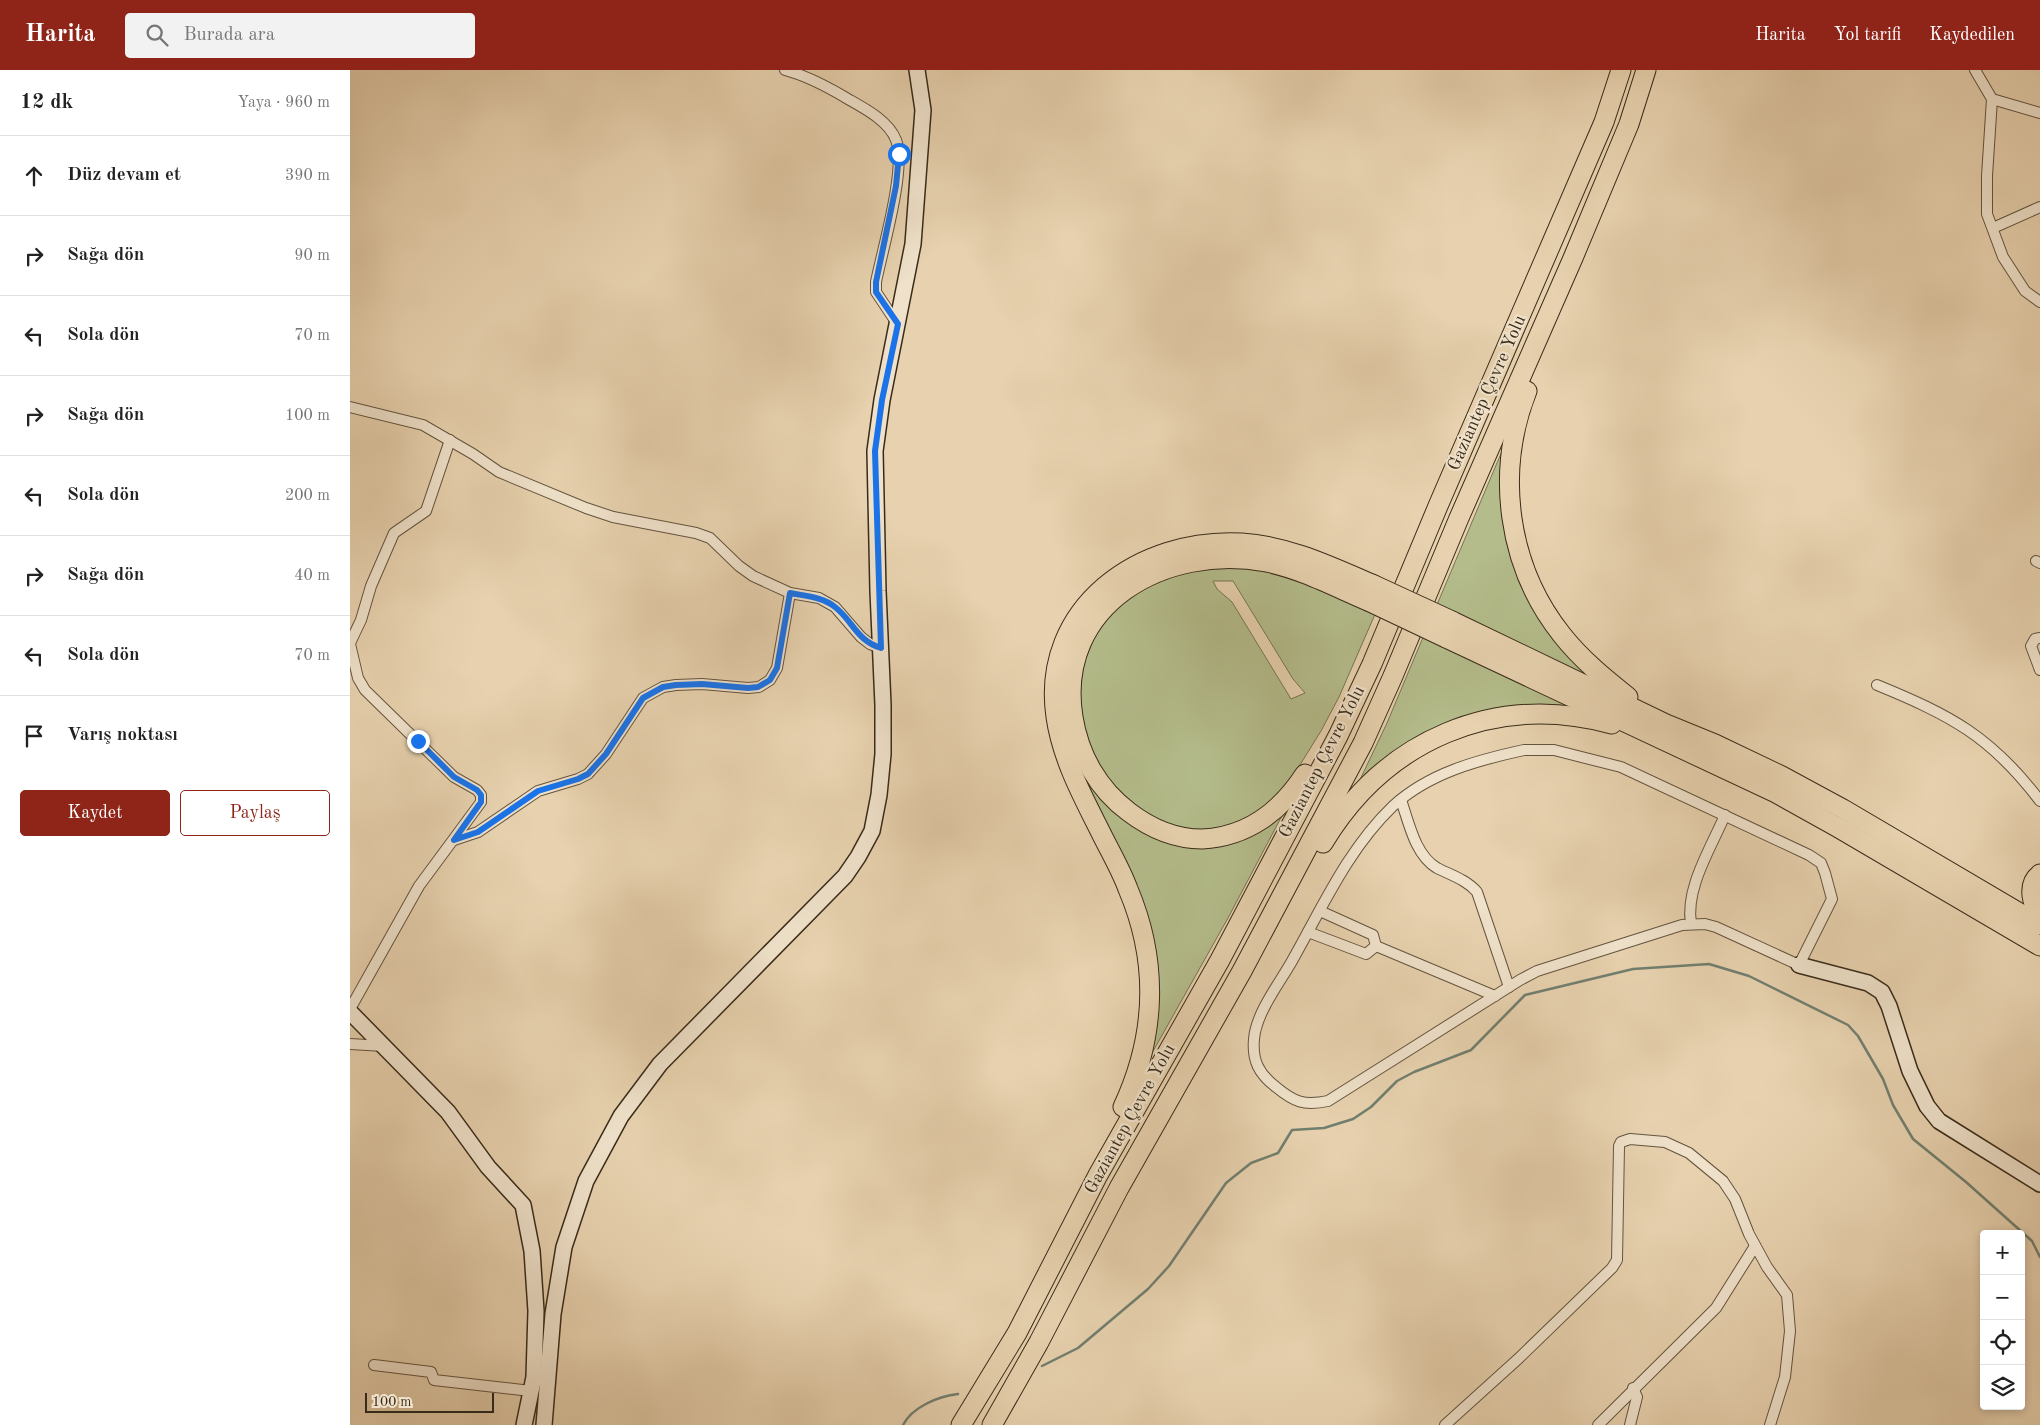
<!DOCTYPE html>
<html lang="tr">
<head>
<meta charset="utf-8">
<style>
	:root { --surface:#fff; --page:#f2f2f2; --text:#222; --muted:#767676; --line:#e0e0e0; --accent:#8f2418 }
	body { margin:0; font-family:"Old Standard TT",serif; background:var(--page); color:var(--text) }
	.controls { position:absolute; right:15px; bottom:15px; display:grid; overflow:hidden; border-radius:5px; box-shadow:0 2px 8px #0003 }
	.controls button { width:45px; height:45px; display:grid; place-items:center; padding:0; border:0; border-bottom:1px solid var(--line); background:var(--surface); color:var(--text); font:25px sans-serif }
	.scale { position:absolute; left:15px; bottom:12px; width:129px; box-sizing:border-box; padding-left:5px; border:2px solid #392b19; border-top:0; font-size:14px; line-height:18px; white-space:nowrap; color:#392b19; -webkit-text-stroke:4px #efe1ca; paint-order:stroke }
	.stop { position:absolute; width:15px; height:15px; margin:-11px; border:4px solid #1a73e8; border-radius:50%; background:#fff }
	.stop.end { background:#1a73e8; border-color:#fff; box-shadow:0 1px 5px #0008 }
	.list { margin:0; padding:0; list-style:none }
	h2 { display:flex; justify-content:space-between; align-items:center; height:65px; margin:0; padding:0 20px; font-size:21px }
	h2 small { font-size:16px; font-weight:400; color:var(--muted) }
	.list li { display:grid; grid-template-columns:32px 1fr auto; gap:15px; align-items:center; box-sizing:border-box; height:80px; padding:0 20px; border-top:1px solid var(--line) }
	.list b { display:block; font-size:19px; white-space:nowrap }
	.list em { font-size:16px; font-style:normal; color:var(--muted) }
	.actions { display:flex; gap:10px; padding:15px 20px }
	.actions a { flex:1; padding:11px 0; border:1px solid var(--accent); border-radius:5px; text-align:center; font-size:18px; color:var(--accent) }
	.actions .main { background:var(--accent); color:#fff }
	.icon { flex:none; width:28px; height:28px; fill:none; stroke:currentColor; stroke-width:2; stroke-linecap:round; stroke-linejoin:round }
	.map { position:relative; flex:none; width:1690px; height:1355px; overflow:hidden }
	header { display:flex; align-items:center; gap:30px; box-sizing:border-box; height:70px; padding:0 25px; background:var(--accent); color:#fff }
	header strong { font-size:24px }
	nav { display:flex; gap:28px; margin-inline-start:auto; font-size:18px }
	.search { width:350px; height:45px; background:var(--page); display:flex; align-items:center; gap:12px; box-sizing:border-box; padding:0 18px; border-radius:5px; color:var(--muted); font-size:19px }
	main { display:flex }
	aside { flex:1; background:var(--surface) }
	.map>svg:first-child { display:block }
</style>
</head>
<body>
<header>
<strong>Harita</strong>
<div class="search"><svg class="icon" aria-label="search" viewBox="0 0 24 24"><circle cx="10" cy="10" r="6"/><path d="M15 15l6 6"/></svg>Burada ara</div>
<nav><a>Harita</a><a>Yol tarifi</a><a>Kaydedilen</a></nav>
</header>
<main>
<aside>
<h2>12 dk<small>Yaya · 960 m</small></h2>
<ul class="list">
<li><svg class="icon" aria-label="ahead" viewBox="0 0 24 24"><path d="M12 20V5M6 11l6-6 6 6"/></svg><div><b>Düz devam et</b></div><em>390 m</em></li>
<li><svg class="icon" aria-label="right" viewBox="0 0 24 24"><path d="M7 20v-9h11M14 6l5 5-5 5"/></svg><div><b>Sağa dön</b></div><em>90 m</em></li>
<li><svg class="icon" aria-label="left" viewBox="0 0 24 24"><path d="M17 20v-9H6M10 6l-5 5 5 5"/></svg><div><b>Sola dön</b></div><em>70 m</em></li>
<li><svg class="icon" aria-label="right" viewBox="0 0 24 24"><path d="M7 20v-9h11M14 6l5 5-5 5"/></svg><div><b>Sağa dön</b></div><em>100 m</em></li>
<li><svg class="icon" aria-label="left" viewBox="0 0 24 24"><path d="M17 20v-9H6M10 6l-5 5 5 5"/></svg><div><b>Sola dön</b></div><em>200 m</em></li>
<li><svg class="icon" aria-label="right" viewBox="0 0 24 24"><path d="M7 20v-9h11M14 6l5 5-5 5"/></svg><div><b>Sağa dön</b></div><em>40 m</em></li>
<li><svg class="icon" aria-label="left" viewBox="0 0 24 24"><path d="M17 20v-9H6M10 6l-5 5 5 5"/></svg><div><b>Sola dön</b></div><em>70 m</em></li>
<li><svg class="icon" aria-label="arrive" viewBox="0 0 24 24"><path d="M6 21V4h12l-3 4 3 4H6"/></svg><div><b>Varış noktası</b></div></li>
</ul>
<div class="actions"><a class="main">Kaydet</a><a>Paylaş</a></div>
</aside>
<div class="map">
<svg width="1690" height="1355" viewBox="0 0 1690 1355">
	<rect width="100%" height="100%" fill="#e7d1ae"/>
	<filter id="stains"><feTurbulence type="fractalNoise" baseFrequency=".004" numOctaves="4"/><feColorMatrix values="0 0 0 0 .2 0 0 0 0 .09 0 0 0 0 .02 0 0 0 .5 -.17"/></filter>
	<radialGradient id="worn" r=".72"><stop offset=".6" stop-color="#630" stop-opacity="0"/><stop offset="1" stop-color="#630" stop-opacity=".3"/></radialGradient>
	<!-- green -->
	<g fill="#b4bc8b" stroke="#767452" fill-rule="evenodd">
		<polygon points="1155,374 1162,481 1253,614 1086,537"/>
		<path d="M873 494 932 502 1026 542 989 627 971 661 940 711 927 728 908 743 876 758 855 761 835 760 816 755 785 738 753 704 731 656 728 606 744 562 774 530 812 507ZM863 511H883L943 609 955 623 941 629 882 532 867 519Z"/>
		<polygon points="1074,565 1245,642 1155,640 1007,716 1037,653"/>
		<polygon points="736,700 834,774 935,740 878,848 797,992 806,915 733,705"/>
	</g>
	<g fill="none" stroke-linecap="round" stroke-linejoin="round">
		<!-- stream -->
		<g stroke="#717f6f" stroke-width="2.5">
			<polyline points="692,1296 728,1278 798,1219 819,1196 876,1113 901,1093 928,1083 942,1060 974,1058 1003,1049 1021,1037 1047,1011 1064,1002 1121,980 1175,925 1283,899 1359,894 1399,906 1498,955 1508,966 1533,1009 1543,1035 1563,1069 1616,1112 1682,1171 1690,1187"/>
			<path d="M553 1355C562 1337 589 1326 608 1324"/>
		</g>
		<!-- street casing -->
		<g stroke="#64543e" stroke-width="12">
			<g id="street">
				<path d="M435 0C458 6 478 17 498 29 514 38 539 51 546 70 557 97 532 181 526 212V222L548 255"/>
				<polyline points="1625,0 1642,29 1637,106 1637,144 1653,187 1675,221 1690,232"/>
				<polyline points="1642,29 1690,43"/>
				<polyline points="1643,158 1690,137"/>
				<polyline points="0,337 73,355 123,384 149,402 236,438 263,447 346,463 360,468 389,496 403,506 440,523 469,528 485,537 511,567 520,574 531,578"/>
				<polyline points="1686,491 1690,493"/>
				<polyline points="1690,568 1685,569 1681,576 1690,600"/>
				<polyline points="0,573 11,550 21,516 44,463 76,441 100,370"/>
				<polyline points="0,574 8,608 15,620 104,707 127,720 131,725 131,732 69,816 0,939"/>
				<path d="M1527 615C1600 645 1641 666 1690 731"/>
				<path d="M1174 680H1204L1271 697 1459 785 1471 793 1475 803 1482 829 1449 895 1366 857 1355 854 1332 855 1187 901 1170 910 978 1031C954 1036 944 1032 926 1017 909 1004 902 991 904 969 906 943 929 914 942 891 972 838 998 779 1043 736 1079 703 1128 690 1174 680Z"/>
				<path d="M1051 730C1059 753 1065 785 1087 798 1101 805 1117 810 1127 822L1159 917"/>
				<polyline points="104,770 128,762 188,721 228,709 238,704 256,684 293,628 313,617 326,615 352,614 398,618 409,617 420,610 427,598 440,523"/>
				<polyline points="970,841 1023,865 1026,876 1145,926"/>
				<path d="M1341 854C1335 818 1361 778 1375 745"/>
				<polyline points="958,862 1016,884 1026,876"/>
				<polyline points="0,974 34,976"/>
				<polyline points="24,1295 81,1302 84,1310 181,1321"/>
				<polyline points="1095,1355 1168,1289 1262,1198 1267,1190 1269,1076 1271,1072 1280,1069 1315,1072 1339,1083 1373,1111 1385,1129 1399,1164 1417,1197 1437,1225 1440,1261 1435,1307 1420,1355"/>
				<polyline points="1248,1355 1366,1238 1405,1176"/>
				<polyline points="1280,1355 1287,1327 1283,1318"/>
			</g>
		</g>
		<!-- secondary casing -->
		<g stroke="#392b19" stroke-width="18">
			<g id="secondary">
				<polyline points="1449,895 1518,913 1532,922 1539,936 1560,1001 1577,1036 1589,1051 1690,1114"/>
				<polyline points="0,942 98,1042 138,1097 173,1135 182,1181 186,1241 184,1307 174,1355"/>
				<polyline points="194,1355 203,1244 214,1177 236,1111 271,1046 310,994 495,806 508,787 522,761 529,725 533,684 533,635 528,521 525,381 532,330 563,174 573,40 567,0"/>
			</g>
		</g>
		<!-- highway casing -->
		<g stroke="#392b19" stroke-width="21">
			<g id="highway">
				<path d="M1177 321C1145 402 1157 496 1212 565 1231 589 1254 608 1278 627"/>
				<polyline points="1102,551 1316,654 1365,674 1432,706 1493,739 1690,855"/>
				<polyline points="1096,568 1426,723 1487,757 1690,876"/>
				<path d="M955 704C931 741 897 767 852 769 824 769 800 758 779 742 748 719 729 685 723 647 705 534 816 473 916 492 951 499 985 517 1018 531"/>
				<path d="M973 773C1035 670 1144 622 1262 654"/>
				<path d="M1690 804C1675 816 1684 836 1690 850"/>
				<path d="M773 1037C806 966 809 892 778 819 771 800 761 783 752 765 733 727 712 689 706 647 690 537 790 467 892 473 939 476 982 497 1024 515"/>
				<polyline points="611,1355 667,1263 748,1105 870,890 988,666 1022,594 1088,436 1254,52 1271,0"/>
				<polyline points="642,1355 689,1272 769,1118 892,901 1013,673 1043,606 1109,448 1223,188 1279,54 1296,0"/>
			</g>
		</g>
		<!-- street -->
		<use href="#street" stroke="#efe1ca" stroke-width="10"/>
		<!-- secondary -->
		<use href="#secondary" stroke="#efe1ca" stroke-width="15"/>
		<!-- highway -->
		<use href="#highway" stroke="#e7d1ae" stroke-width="19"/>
		<!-- highway-bridge casing -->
		<g stroke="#392b19" stroke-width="21" stroke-linecap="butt">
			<g id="highway-bridge">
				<polyline points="1024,515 1102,551"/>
				<polyline points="1018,531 1096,568"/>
			</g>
		</g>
		<!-- highway-bridge -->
		<use href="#highway-bridge" stroke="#e7d1ae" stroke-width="19"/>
	</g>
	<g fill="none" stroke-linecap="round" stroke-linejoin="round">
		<!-- route -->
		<path stroke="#1a73e8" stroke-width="6" d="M68 671 104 707 127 720 131 725V732L104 770 128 762 188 721 228 709 238 704 256 684 293 628 313 617 326 615 352 614 398 618 408 617 420 610 427 598 440 523C455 526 473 527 485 537 503 551 506 570 531 578L525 381 532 330 548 254 526 222V212L546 116 549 84"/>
	</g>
	<g text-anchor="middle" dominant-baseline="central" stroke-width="4.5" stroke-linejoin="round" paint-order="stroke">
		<!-- street labels -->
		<g font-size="18" fill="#392b19" stroke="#efe1ca">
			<text transform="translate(1137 323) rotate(-66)">Gaziantep Çevre Yolu</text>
			<text transform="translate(972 692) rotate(-63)">Gaziantep Çevre Yolu</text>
			<text transform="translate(780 1049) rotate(-61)">Gaziantep Çevre Yolu</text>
		</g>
	</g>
	<rect width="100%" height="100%" filter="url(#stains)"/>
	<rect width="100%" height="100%" fill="url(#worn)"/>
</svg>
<div class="controls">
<button>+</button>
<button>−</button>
<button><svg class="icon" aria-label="locate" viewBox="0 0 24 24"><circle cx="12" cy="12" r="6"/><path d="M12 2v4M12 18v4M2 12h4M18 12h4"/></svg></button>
<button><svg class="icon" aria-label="layers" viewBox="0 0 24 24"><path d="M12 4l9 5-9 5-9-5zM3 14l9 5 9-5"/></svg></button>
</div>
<div class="scale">100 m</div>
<div class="stop" style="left:549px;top:84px"></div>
<div class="stop end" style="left:68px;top:671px"></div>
</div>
</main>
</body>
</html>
